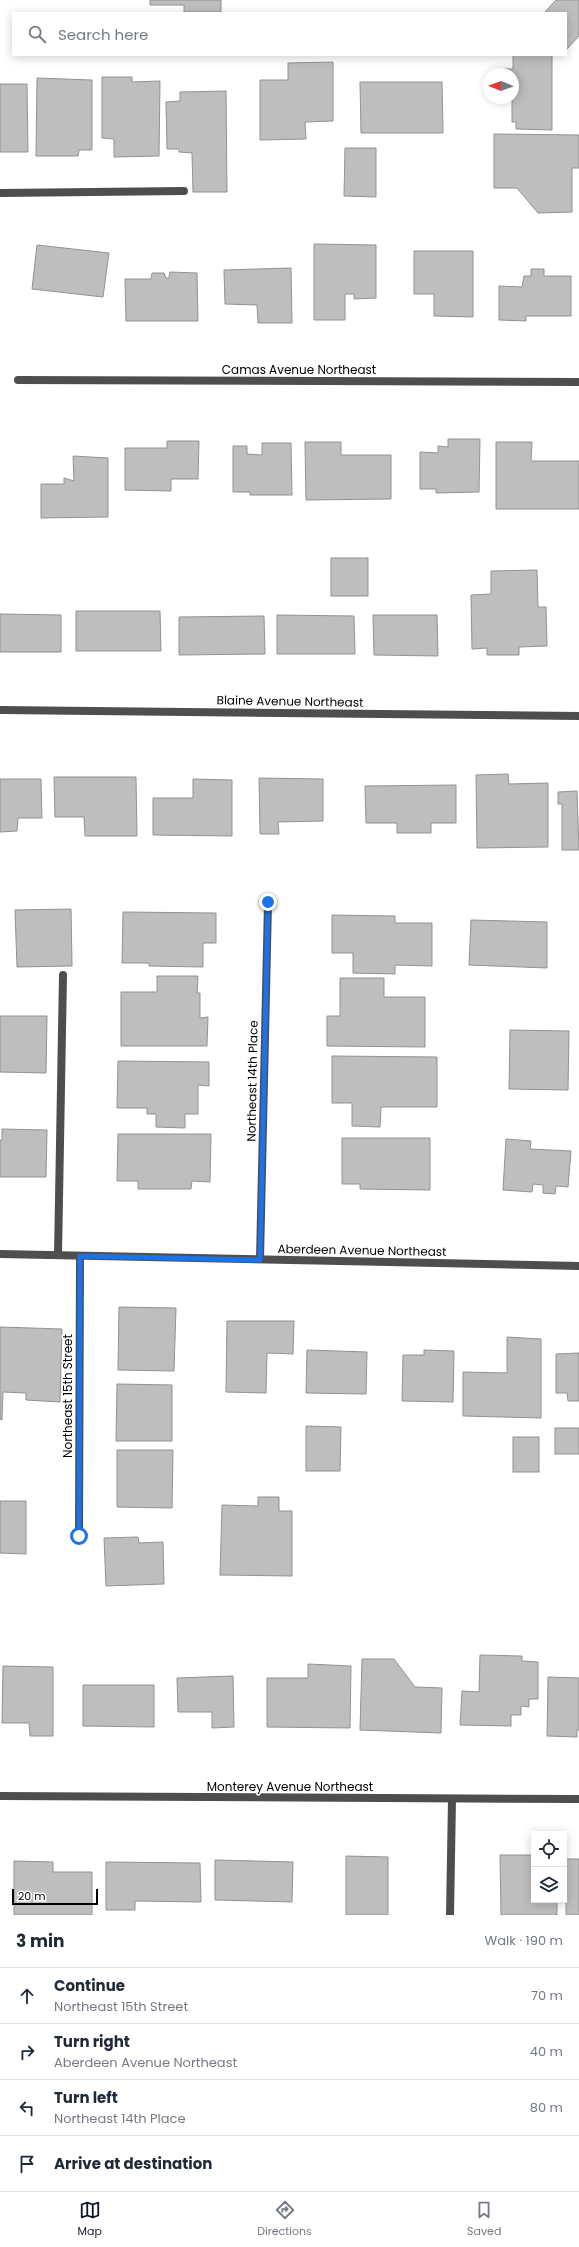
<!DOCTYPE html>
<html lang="en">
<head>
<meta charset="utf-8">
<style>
	:root { --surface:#fff; --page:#f2f2f3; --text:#1f2937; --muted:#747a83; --line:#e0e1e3; --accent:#111827 }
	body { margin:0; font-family:Poppins,sans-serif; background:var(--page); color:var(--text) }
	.controls { position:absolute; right:12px; bottom:12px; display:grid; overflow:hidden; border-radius:0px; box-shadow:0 2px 10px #0003 }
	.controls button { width:36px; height:36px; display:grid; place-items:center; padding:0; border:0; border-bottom:1px solid var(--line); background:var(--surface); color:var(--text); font:20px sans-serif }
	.compass { position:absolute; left:483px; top:68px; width:36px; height:36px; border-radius:50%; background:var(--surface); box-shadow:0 2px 10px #0003; rotate:271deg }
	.scale { position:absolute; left:12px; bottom:10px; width:86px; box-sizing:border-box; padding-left:4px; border:2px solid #000; border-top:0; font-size:11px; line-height:14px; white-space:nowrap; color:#000; -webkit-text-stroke:3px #fff; paint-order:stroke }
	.stop { position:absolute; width:12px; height:12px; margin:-9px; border:3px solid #1a73e8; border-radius:50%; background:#fff }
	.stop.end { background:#1a73e8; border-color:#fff; box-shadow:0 1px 4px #0008 }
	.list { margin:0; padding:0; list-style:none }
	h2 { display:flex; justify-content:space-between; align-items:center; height:52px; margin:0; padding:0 16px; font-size:17px }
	h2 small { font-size:13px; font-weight:400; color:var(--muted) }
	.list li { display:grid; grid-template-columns:26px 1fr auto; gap:12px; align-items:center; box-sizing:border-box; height:56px; padding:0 16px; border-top:1px solid var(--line) }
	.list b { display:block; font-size:15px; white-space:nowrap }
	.list p { margin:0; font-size:13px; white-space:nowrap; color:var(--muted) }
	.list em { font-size:13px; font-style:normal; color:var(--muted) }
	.icon { flex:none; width:22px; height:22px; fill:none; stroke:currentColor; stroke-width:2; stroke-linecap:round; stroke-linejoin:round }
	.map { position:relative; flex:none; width:579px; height:1915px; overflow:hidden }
	.search { position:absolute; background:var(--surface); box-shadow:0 2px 10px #0003; left:12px; right:12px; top:12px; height:44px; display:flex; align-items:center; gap:10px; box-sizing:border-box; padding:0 14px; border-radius:0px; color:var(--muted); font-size:15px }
	.sheet { height:276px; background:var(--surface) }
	nav { display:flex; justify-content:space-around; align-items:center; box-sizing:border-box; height:56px; border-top:1px solid var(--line); background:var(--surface); font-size:11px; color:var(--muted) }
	nav a { display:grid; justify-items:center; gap:2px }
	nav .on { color:var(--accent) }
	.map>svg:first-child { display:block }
</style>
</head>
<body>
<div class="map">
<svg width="579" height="1915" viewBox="0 0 579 1915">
	<rect width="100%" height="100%" fill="#fff"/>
	<!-- building -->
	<g fill="#bebebe" stroke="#929292">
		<polygon points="150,0 221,0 221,12 184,12 184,5 150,5"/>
		<polygon points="556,0 579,0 579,36 566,50 566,13 544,13"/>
		<polygon points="513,55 552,55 552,130 516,129 516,122 512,122 512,100 498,100 498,98 513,98 513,74 498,74 498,69 513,69"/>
		<polygon points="333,62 333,121 305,122 306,139 260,140 260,80 288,80 288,63"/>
		<polygon points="102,77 132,77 132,82 160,81 159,156 114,157 114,139 102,138"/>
		<polygon points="37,78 92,80 92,150 79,150 78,156 36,156"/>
		<polygon points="360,82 442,82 443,133 361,133"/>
		<polygon points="0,84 27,84 28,152 0,152"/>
		<polygon points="226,91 227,192 193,192 192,153 179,152 179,149 167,149 166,102 180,101 180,92"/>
		<polygon points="494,134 579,135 579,168 572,168 572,212 538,213 517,188 494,188"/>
		<polygon points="345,148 376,148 376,197 344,196"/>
		<polygon points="314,244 376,245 376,298 354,299 354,294 345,294 345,320 314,320"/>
		<polygon points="37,245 109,253 103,297 32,289"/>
		<polygon points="414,251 473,251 473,317 434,316 434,294 414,294"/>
		<polygon points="291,268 292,323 258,323 257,305 225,304 224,270"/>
		<polygon points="531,269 544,269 544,276 571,276 571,316 526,316 526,321 499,320 499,286 522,287 524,276 531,276"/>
		<polygon points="170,272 197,273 198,321 126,321 125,279 151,279 152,273 164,273 166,278 169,278"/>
		<polygon points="448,439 480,439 479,492 436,493 436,489 420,489 420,452 438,453 438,446 448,447"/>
		<polygon points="167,441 199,441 198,479 171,479 171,491 125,490 125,448 167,448"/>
		<polygon points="305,442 341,442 341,455 391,455 391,499 306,500"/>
		<polygon points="496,442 532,442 531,461 579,461 579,509 496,509"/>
		<polygon points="262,443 291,443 292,495 250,495 250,492 233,492 233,446 247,446 247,454 262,455"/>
		<polygon points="73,456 108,458 108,517 41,518 41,484 64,484 64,478 74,481"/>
		<rect x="331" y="558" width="37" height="38"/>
		<polygon points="537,570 538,607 546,607 547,646 519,647 519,655 487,655 487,648 472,649 471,595 491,594 491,571"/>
		<polygon points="76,611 160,611 161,651 76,651"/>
		<polygon points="0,614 61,615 61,652 0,652"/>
		<polygon points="277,615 354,616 355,654 277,654"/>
		<polygon points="373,615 437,615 438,656 374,655"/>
		<polygon points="264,616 265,654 179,655 179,617"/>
		<polygon points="508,774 509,784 548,783 548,847 477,848 476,775"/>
		<polygon points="54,777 136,777 137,836 85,836 84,817 55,817"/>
		<polygon points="259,778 323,779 323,821 278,822 279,834 260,834"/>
		<polygon points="0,779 41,779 42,818 18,818 17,831 0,832"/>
		<polygon points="193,779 232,780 232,836 153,835 153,798 193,798"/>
		<polygon points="456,785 456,823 431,823 431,833 397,833 397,823 366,823 365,786"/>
		<polygon points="577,791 579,850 562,850 562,804 558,804 558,792"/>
		<polygon points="71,909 72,966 17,967 15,910"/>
		<polygon points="123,912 216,913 216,943 203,943 203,967 149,966 149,963 122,963"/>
		<polygon points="332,915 395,916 395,923 432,923 432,966 395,965 395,974 353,973 353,953 332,953"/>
		<polygon points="471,920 547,922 547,968 469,965"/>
		<polygon points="157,976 198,976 197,993 200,993 200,1018 208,1017 207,1046 121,1046 121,992 157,992"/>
		<polygon points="340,978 384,978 384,997 425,997 425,1047 327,1046 327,1016 340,1016"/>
		<polygon points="0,1016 47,1016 46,1073 0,1072"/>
		<polygon points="510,1030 569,1031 568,1090 509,1089"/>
		<polygon points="332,1056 437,1057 437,1107 381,1107 380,1127 352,1126 352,1103 332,1103"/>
		<polygon points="118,1061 209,1062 209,1086 198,1085 198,1114 185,1114 185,1128 156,1127 156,1114 147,1114 147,1108 117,1108"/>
		<polygon points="2,1129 47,1130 46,1177 0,1177 0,1140 2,1140"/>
		<polygon points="118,1134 211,1134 210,1182 192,1181 191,1189 138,1189 138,1181 117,1181"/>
		<polygon points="342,1138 430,1138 430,1190 360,1189 360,1184 342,1184"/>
		<polygon points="506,1139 531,1141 530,1149 571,1151 568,1187 556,1186 555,1194 543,1193 543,1185 533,1184 532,1192 503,1190"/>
		<polygon points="119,1307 176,1308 174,1371 118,1370"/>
		<polygon points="227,1321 294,1321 293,1354 267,1353 266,1393 226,1392"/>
		<polygon points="0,1327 62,1329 60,1402 26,1400 26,1393 3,1392 2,1420 0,1419"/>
		<polygon points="507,1337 541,1339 541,1418 463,1416 463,1372 507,1373"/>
		<polygon points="307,1350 367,1352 366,1394 306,1393"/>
		<polygon points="424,1350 454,1351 453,1402 402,1401 403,1355 424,1355"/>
		<polygon points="579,1353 579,1401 568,1401 567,1393 556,1393 556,1354"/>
		<polygon points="117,1384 172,1385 172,1441 116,1441"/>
		<polygon points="306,1426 341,1427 340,1471 306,1471"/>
		<rect x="555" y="1428" width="24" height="26"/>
		<rect x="513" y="1437" width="26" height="35"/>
		<polygon points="117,1450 173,1450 172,1508 117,1507"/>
		<polygon points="258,1497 279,1497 279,1511 292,1511 292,1576 220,1575 222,1505 258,1506"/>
		<polygon points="0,1501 26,1501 26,1554 0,1553"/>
		<polygon points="138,1537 139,1543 163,1542 164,1584 106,1586 104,1538"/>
		<polygon points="480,1655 522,1656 522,1661 538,1662 538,1699 529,1699 529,1707 521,1706 521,1715 511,1715 511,1726 460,1725 462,1691 479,1692"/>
		<polygon points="362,1659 394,1659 415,1687 442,1688 441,1733 360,1730"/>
		<polygon points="308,1664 351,1666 350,1728 267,1727 267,1678 308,1678"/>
		<polygon points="3,1666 53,1667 53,1736 30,1736 29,1723 2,1723"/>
		<polygon points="233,1676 234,1727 212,1728 212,1712 178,1712 177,1678"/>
		<polygon points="548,1677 579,1678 579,1730 577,1730 577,1737 547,1736"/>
		<polygon points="83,1685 154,1685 154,1727 83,1726"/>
		<polygon points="500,1855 532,1855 534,1900 557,1900 557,1915 501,1915"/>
		<polygon points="346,1856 388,1857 388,1915 346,1915"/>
		<rect x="566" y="1859" width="13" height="56"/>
		<polygon points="215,1860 293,1862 292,1902 215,1900"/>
		<polygon points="14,1861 53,1862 53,1872 92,1872 92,1915 14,1915"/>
		<polygon points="106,1862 200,1863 201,1902 135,1901 135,1910 106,1910"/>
	</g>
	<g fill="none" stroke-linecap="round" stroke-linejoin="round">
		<!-- service -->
		<g stroke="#4e4e4e" stroke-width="8">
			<polyline points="0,193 184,191"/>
			<polyline points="58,1255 63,975"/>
		</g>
		<!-- minor -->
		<g stroke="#4e4e4e" stroke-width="8">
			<polyline points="18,380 579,382"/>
			<polyline points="0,710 579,716"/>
			<polyline points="260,1259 268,903"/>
			<polyline points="79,1536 80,1256"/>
			<polyline points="0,1796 579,1799"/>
			<polyline points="450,1915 452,1799"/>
		</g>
		<!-- tertiary -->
		<polyline stroke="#4e4e4e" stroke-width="8" points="0,1254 579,1266"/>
	</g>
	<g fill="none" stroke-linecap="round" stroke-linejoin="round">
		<!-- route -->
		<polyline stroke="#1a73e8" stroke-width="5" points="79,1536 80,1256 260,1260 268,902"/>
	</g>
	<g text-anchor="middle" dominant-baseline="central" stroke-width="3" stroke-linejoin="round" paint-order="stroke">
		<!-- street labels -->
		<g font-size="12" fill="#000" stroke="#fff">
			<text x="299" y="369">Camas Avenue Northeast</text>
			<text transform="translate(290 701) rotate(1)">Blaine Avenue Northeast</text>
			<text transform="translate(252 1081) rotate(-89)">Northeast 14th Place</text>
			<text transform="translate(362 1250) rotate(1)">Aberdeen Avenue Northeast</text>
			<text transform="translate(67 1396) rotate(-90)">Northeast 15th Street</text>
			<text x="290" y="1786">Monterey Avenue Northeast</text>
		</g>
	</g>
</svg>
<div class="controls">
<button><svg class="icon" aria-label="locate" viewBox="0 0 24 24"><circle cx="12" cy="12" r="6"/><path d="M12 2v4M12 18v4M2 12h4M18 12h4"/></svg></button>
<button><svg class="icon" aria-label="layers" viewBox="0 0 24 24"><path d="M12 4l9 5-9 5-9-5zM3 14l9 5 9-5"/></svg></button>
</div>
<svg class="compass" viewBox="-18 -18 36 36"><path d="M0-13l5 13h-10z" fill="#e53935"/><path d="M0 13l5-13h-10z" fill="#747a83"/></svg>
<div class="scale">20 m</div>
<div class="stop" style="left:79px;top:1536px"></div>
<div class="stop end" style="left:268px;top:902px"></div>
<div class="search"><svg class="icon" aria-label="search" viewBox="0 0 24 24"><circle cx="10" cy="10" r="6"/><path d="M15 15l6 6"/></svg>Search here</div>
</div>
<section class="sheet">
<h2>3 min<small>Walk · 190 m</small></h2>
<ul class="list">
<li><svg class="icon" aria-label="ahead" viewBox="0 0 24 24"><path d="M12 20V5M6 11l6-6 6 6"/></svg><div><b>Continue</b><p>Northeast 15th Street</p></div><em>70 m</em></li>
<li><svg class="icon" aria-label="right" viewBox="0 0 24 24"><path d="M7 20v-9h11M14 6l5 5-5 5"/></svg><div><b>Turn right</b><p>Aberdeen Avenue Northeast</p></div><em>40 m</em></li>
<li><svg class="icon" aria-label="left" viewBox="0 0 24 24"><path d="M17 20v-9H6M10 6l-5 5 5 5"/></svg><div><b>Turn left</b><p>Northeast 14th Place</p></div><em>80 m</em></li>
<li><svg class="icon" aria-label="arrive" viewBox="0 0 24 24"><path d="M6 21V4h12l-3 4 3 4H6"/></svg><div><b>Arrive at destination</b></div></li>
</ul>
</section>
<nav>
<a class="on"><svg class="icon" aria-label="map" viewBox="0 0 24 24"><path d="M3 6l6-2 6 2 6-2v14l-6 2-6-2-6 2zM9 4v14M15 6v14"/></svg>Map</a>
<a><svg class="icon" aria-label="directions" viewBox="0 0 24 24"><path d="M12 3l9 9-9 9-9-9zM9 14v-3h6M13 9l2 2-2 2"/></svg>Directions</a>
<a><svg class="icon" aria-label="saved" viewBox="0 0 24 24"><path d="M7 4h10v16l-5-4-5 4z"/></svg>Saved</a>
</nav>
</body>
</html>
